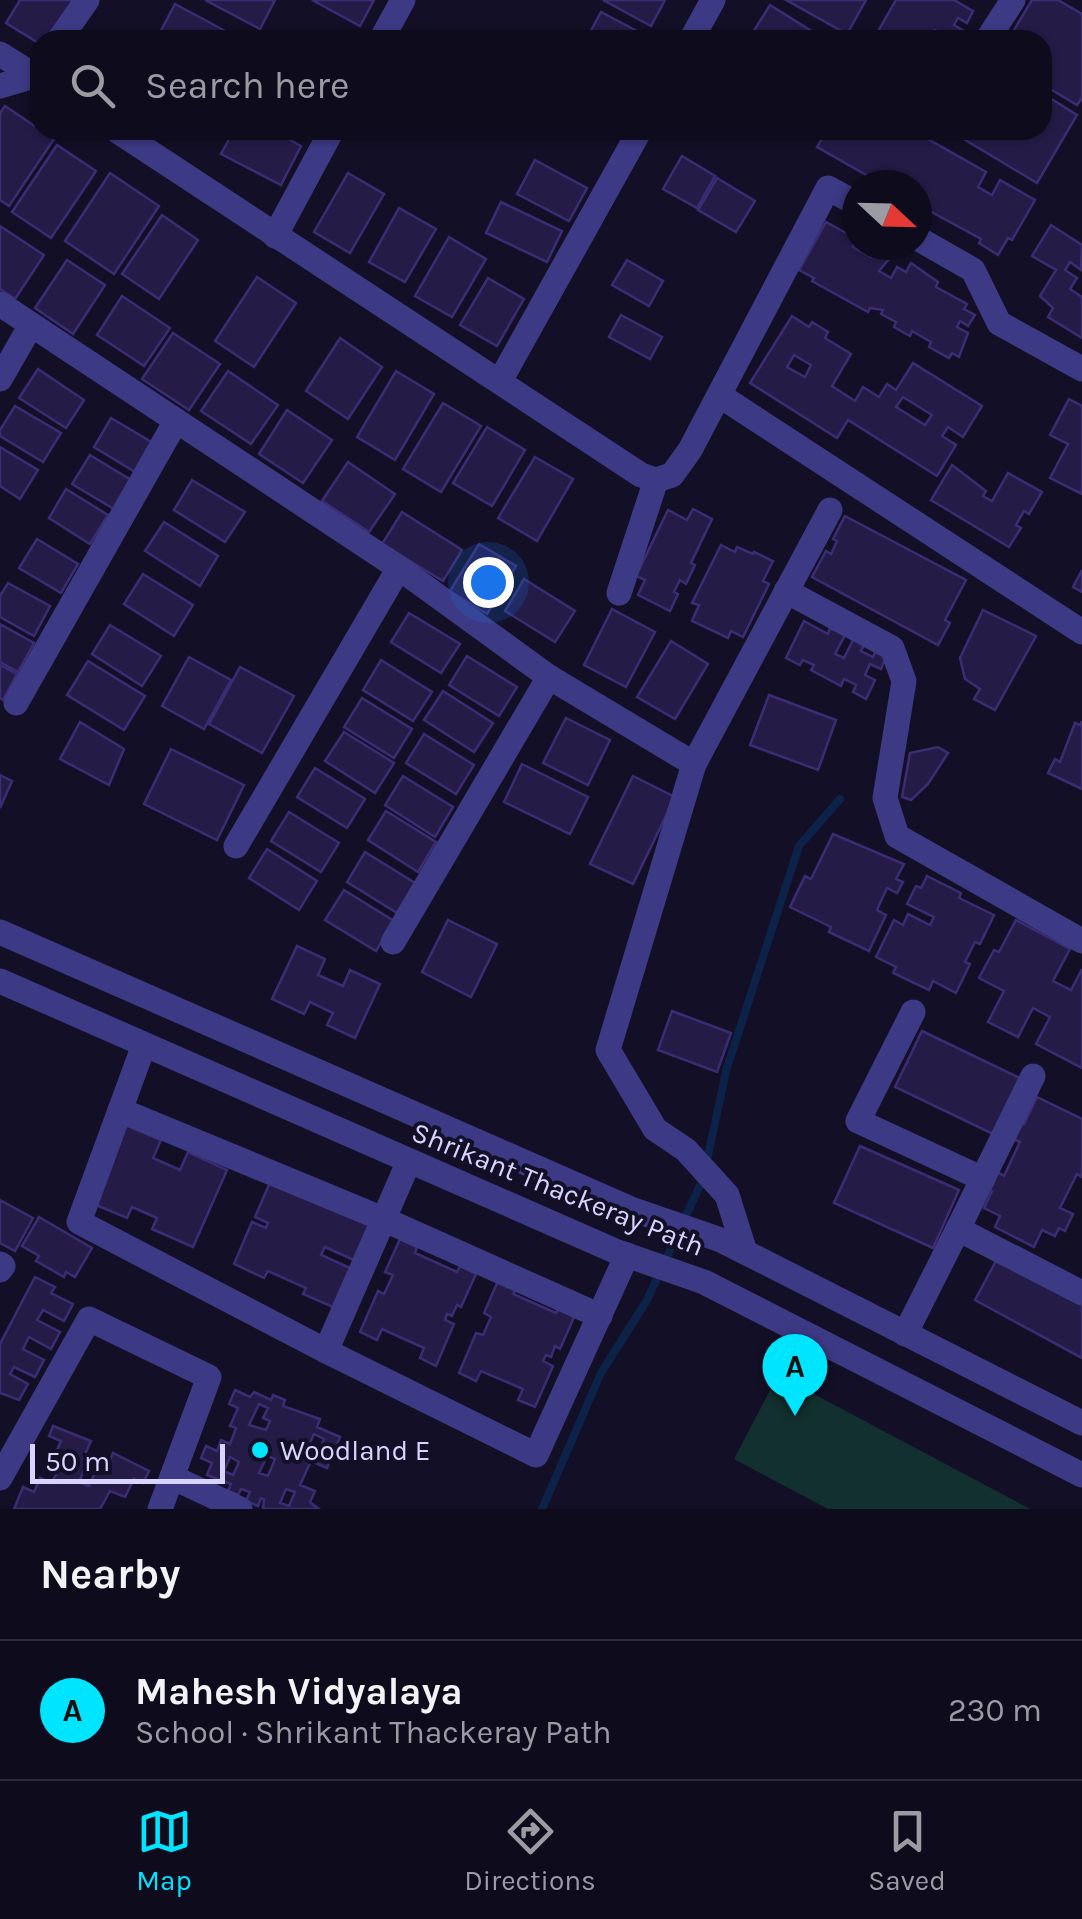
<!DOCTYPE html>
<html lang="en">
<head>
<meta charset="utf-8">
<style>
	:root { --surface:#0e0b1c; --page:#1c1929; --text:#f1f3f6; --muted:#9b9ba3; --line:#2e2b3b; --accent:#00e5ff }
	body { margin:0; font-family:Karla,sans-serif; background:var(--page); color:var(--text) }
	.compass { position:absolute; left:842px; top:170px; width:90px; height:90px; border-radius:50%; background:var(--surface); box-shadow:0 2px 8px #0004; rotate:112deg }
	.scale { position:absolute; left:30px; bottom:25px; width:195px; box-sizing:border-box; padding-left:10px; border:5px solid #d9d4ff; border-top:0; font-size:28px; line-height:35px; white-space:nowrap; color:#d9d4ff; -webkit-text-stroke:8px #130f26; paint-order:stroke }
	.you { position:absolute; left:488px; top:582px; width:35px; height:35px; margin:-25px; border:8px solid #fff; border-radius:50%; background:#1a73e8; box-shadow:0 0 0 15px #1a73e833 }
	.badge { display:grid; place-items:center; width:65px; height:65px; border-radius:50%; background:var(--accent); color:#111; font-size:32px; font-weight:700 }
	.pin { position:absolute; translate:-50% -82px; filter:drop-shadow(0 2px 5px #0008) }
	.pin::after { content:''; position:absolute; top:52px; width:35px; height:30px; background:inherit; clip-path:polygon(0 0,100% 0,50% 100%) }
	.list { margin:0; padding:0; list-style:none }
	h2 { display:flex; justify-content:space-between; align-items:center; height:130px; margin:0; padding:0 40px; font-size:42px }
	h2 small { font-size:32px; font-weight:400; color:var(--muted) }
	.list li { display:grid; grid-template-columns:65px 1fr auto; gap:30px; align-items:center; box-sizing:border-box; height:140px; padding:0 40px; border-top:2px solid var(--line) }
	.list b { display:block; font-size:38px; white-space:nowrap }
	.list p { margin:0; font-size:32px; white-space:nowrap; color:var(--muted) }
	.list em { font-size:32px; font-style:normal; color:var(--muted) }
	.icon { flex:none; width:55px; height:55px; fill:none; stroke:currentColor; stroke-width:2; stroke-linecap:round; stroke-linejoin:round }
	.map { position:relative; flex:none; width:1082px; height:1509px; overflow:hidden }
	.search { position:absolute; background:var(--surface); box-shadow:0 2px 8px #0004; left:30px; right:30px; top:30px; height:110px; display:flex; align-items:center; gap:25px; box-sizing:border-box; padding:0 35px; border-radius:30px; color:var(--muted); font-size:38px }
	.sheet { height:270px; background:var(--surface) }
	nav { display:flex; justify-content:space-around; align-items:center; box-sizing:border-box; height:140px; border-top:2px solid var(--line); background:var(--surface); font-size:28px; color:var(--muted) }
	nav a { display:grid; justify-items:center; gap:5px }
	nav .on { color:var(--accent) }
	.map>svg:first-child { display:block }
</style>
</head>
<body>
<div class="map">
<svg width="1082" height="1509" viewBox="0 0 1082 1509">
	<rect width="100%" height="100%" fill="#130f26"/>
	<!-- green -->
	<polygon fill="#12302f" points="778,1375 1030,1509 828,1509 734,1459"/>
	<g fill="none" stroke-linecap="round" stroke-linejoin="round">
		<!-- stream -->
		<g stroke="#0c2248" stroke-width="8">
			<polyline points="706,1165 726,1071 799,846 840,799"/>
			<polyline points="542,1509 601,1373 647,1300 703,1179"/>
		</g>
	</g>
	<!-- building -->
	<g fill="#241b47" stroke="#3b2d73" stroke-width="2.5" fill-rule="evenodd">
		<polygon points="20,0 73,0 49,40 40,40 40,44 6,23"/>
		<polygon points="205,0 275,0 260,29"/>
		<polygon points="312,0 374,0 360,26"/>
		<polygon points="603,0 665,0 651,26"/>
		<polygon points="786,0 866,0 847,34"/>
		<polygon points="896,0 954,0 973,11 967,23 958,18 954,25 964,31 959,40 952,40 935,30 929,40 873,40"/>
		<polygon points="1032,0 1058,0 1082,14 1082,98 1077,105 1042,84 1042,40 1008,40"/>
		<polygon points="175,4 242,40 156,40"/>
		<polygon points="770,5 826,40 748,40"/>
		<polygon points="601,12 654,40 586,40"/>
		<polygon points="1042,93 1077,115 1037,183 957,135 960,130 1042,130"/>
		<polygon points="5,106 54,139 9,206 0,200 0,113"/>
		<polygon points="234,130 271,130 301,146 281,185 221,154"/>
		<polygon points="827,130 912,130 986,172 978,187 992,195 1000,180 1035,200 1012,240 1008,238 998,255 979,243 981,239 917,204 917,185 884,185 817,147"/>
		<polygon points="57,145 96,171 51,238 12,212"/>
		<polygon points="682,156 715,176 697,208 663,189"/>
		<polygon points="535,160 587,188 569,221 517,194"/>
		<polygon points="110,173 159,206 114,274 65,241"/>
		<polygon points="348,173 384,194 350,253 314,232"/>
		<polygon points="717,178 755,201 736,232 698,210"/>
		<polygon points="501,202 562,231 547,262 486,233"/>
		<polygon points="399,208 436,229 405,282 369,262"/>
		<polygon points="162,215 198,240 159,299 122,274"/>
		<polygon points="826,222 857,239 853,247 871,257 875,249 884,254 886,249 894,253 879,271 891,278 897,267 906,272 911,263 938,282 936,287 967,304 964,309 975,315 968,326 960,321 957,327 968,333 959,357 952,353 949,358 929,347 931,342 912,331 910,336 894,327 896,322 881,314 883,310 870,308 868,312 812,281 814,278 799,270"/>
		<polygon points="1051,225 1082,245 1081,270 1070,262 1065,270 1077,278 1070,289 1082,297 1082,338 1048,317 1053,308 1040,296 1056,270 1032,256"/>
		<polygon points="0,226 44,255 15,299 0,289"/>
		<polygon points="449,237 486,259 452,317 415,296"/>
		<polygon points="67,260 105,285 73,334 35,308"/>
		<polygon points="627,260 663,281 649,306 612,285"/>
		<polygon points="257,277 296,303 254,367 215,341"/>
		<polygon points="488,278 524,299 497,346 460,325"/>
		<polygon points="122,296 170,328 144,366 97,335"/>
		<polygon points="621,315 662,337 650,359 609,337"/>
		<path d="M792 316 809 327 812 322 828 332 825 338 851 354 832 386 855 401 863 387 879 397 887 384 896 390 913 363 982 406 963 437 948 427 942 436 956 445 937 476 848 420 837 438 750 383ZM794 355 811 365 805 377 787 367ZM903 397 932 415 925 425 896 407Z"/>
		<polygon points="173,333 220,364 189,410 142,379"/>
		<polygon points="340,338 382,367 348,419 306,391"/>
		<polygon points="38,369 84,400 66,428 19,398"/>
		<polygon points="228,371 278,405 251,444 201,411"/>
		<polygon points="396,371 434,394 395,460 357,437"/>
		<polygon points="1069,399 1082,406 1082,494 1050,478 1068,444 1050,435"/>
		<polygon points="443,403 481,426 441,492 403,469"/>
		<polygon points="15,406 61,433 43,462 0,436 0,430"/>
		<polygon points="287,410 332,440 303,483 259,454"/>
		<polygon points="111,418 153,443 135,472 94,447"/>
		<polygon points="487,427 525,450 492,506 453,483"/>
		<polygon points="0,447 38,470 20,499 0,486"/>
		<polygon points="90,455 131,480 114,509 72,484"/>
		<polygon points="535,457 573,479 537,541 498,518"/>
		<polygon points="348,462 395,494 369,532 322,501"/>
		<polygon points="952,465 986,491 983,496 992,501 1008,473 1042,492 1029,514 1024,511 1016,525 1021,528 1009,547 931,500"/>
		<polygon points="192,480 245,512 225,542 174,510"/>
		<polygon points="66,489 108,515 90,544 49,518"/>
		<polygon points="693,509 712,519 691,563 695,565 686,584 680,580 674,592 678,594 670,611 638,595 645,580 636,576 668,510 687,520"/>
		<polygon points="402,512 462,550 443,581 382,544"/>
		<polygon points="845,516 966,580 945,620 950,623 938,645 812,577 826,551 831,554 837,541 833,539"/>
		<polygon points="164,522 218,556 200,586 145,551"/>
		<polygon points="37,539 78,564 61,593 19,568"/>
		<polygon points="479,544 516,566 487,614 450,591"/>
		<polygon points="721,545 735,552 737,547 753,554 754,552 773,561 763,581 769,584 743,637 731,631 728,638 692,621 699,605 692,603"/>
		<polygon points="1082,570 1082,592 1073,587"/>
		<polygon points="143,574 193,605 174,636 124,604"/>
		<polygon points="524,579 575,611 555,642 505,611"/>
		<polygon points="8,583 50,606 34,636 0,617 0,596"/>
		<polygon points="612,609 655,632 626,687 584,665"/>
		<polygon points="983,610 1036,636 995,710 974,699 980,689 965,679 960,658"/>
		<polygon points="409,613 460,644 441,673 391,642"/>
		<polygon points="804,621 828,634 830,628 845,635 835,654 844,658 855,636 866,641 861,651 873,657 876,649 887,655 881,669 870,664 865,675 875,680 866,699 853,692 856,685 844,679 841,686 811,670 814,665 803,660 800,665 786,658"/>
		<polygon points="0,624 34,643 18,672 0,662"/>
		<polygon points="110,625 161,656 142,686 92,654"/>
		<polygon points="671,641 708,664 675,719 637,697"/>
		<polygon points="467,656 517,687 499,716 449,685"/>
		<polygon points="189,657 231,680 204,729 162,706"/>
		<polygon points="381,660 432,692 413,721 363,690"/>
		<polygon points="88,661 145,696 124,730 67,695"/>
		<polygon points="0,665 17,674 3,700 0,698"/>
		<polygon points="240,667 294,696 262,753 209,724"/>
		<polygon points="443,691 493,723 474,752 424,720"/>
		<polygon points="769,695 836,720 818,770 750,745"/>
		<polygon points="362,698 412,729 394,758 344,727"/>
		<polygon points="566,718 610,740 588,785 543,763"/>
		<polygon points="1082,721 1082,789 1048,773 1055,759 1060,762 1075,723 1080,725"/>
		<polygon points="80,722 124,749 109,785 60,759"/>
		<polygon points="344,732 394,763 375,793 325,761"/>
		<polygon points="424,734 474,765 456,794 406,763"/>
		<polygon points="938,747 948,753 928,784 911,800 902,797 910,753"/>
		<polygon points="171,749 244,785 217,840 144,804"/>
		<polygon points="522,764 588,797 570,834 504,802"/>
		<polygon points="315,768 365,799 347,828 297,797"/>
		<polygon points="0,775 12,781 0,808"/>
		<polygon points="403,776 453,807 435,837 385,805"/>
		<polygon points="633,776 675,797 633,884 590,864"/>
		<polygon points="386,811 436,842 418,872 368,840"/>
		<polygon points="289,812 339,843 321,872 271,841"/>
		<polygon points="833,834 904,864 896,879 903,882 897,893 887,888 877,910 886,915 869,951 829,932 831,927 790,907 805,876 811,879"/>
		<polygon points="267,849 317,881 299,910 249,878"/>
		<polygon points="365,852 415,883 397,913 347,882"/>
		<polygon points="927,876 961,893 959,898 994,915 980,944 975,942 965,962 970,964 956,993 933,981 929,990 893,973 896,967 876,957 894,920 903,925 908,914 930,925 934,917 907,904 916,886 921,888"/>
		<polygon points="344,890 394,921 376,951 325,920"/>
		<polygon points="448,920 497,944 471,997 422,972"/>
		<polygon points="1016,920 1070,949 1053,981 1071,990 1082,969 1082,1068 1036,1044 1050,1017 1033,1008 1018,1037 988,1022 1004,991 979,978 994,950 999,952"/>
		<polygon points="297,946 325,959 318,975 343,986 350,970 380,984 355,1038 327,1025 333,1013 310,1002 304,1014 272,999"/>
		<polygon points="672,1011 731,1033 717,1072 658,1050"/>
		<polygon points="922,1031 1020,1078 993,1134 895,1087"/>
		<polygon points="1037,1097 1082,1119 1082,1177 1077,1174 1060,1208 1073,1214 1065,1231 1059,1228 1055,1236 1042,1230 1034,1247 995,1227 1000,1216 984,1208 992,1191 983,1187 992,1169 1004,1176 1020,1142 1008,1137 1016,1121 1024,1124"/>
		<polygon points="123,1124 161,1140 153,1158 180,1170 188,1152 227,1170 193,1247 152,1229 157,1218 132,1207 127,1218 89,1202"/>
		<polygon points="860,1146 959,1190 933,1248 834,1203"/>
		<polygon points="271,1180 372,1223 356,1261 325,1247 321,1255 350,1268 333,1307 303,1294 306,1288 268,1271 264,1278 234,1264 252,1222 266,1228 268,1223 255,1217"/>
		<polygon points="0,1200 33,1218 15,1251 0,1243"/>
		<polygon points="39,1217 92,1248 75,1277 66,1272 64,1277 36,1261 39,1256 22,1246"/>
		<polygon points="400,1239 417,1247 415,1253 457,1272 460,1266 476,1274 461,1307 457,1305 452,1316 447,1314 445,1320 454,1324 436,1366 420,1358 424,1348 382,1329 377,1340 360,1332 378,1291 384,1294 393,1275 385,1272"/>
		<polygon points="997,1259 1082,1304 1082,1358 975,1300"/>
		<polygon points="35,1277 55,1287 51,1293 73,1304 64,1321 43,1310 37,1320 60,1332 51,1349 29,1337 23,1349 44,1360 35,1377 14,1367 10,1374 28,1384 19,1400 0,1393 0,1344"/>
		<polygon points="498,1281 516,1289 513,1294 556,1313 559,1307 575,1315 560,1349 555,1346 551,1357 546,1355 543,1361 553,1366 535,1407 518,1400 523,1389 481,1371 476,1381 459,1373 476,1333 483,1335 491,1317 484,1313"/>
		<path d="M235 1390 250 1397 254 1392 271 1400 273 1395 285 1400 283 1406 320 1419 317 1427 340 1437 337 1444 349 1449 344 1461 332 1456 327 1468 311 1461 300 1485 315 1491 310 1502 319 1509H263L264 1499 261 1498 258 1506 246 1501 250 1492 241 1489 238 1495 228 1491 231 1484 207 1475 212 1463 201 1458 206 1446 217 1451 221 1440 230 1444 236 1428 230 1426 238 1408 229 1404ZM259 1404 268 1408 263 1418 270 1421 266 1430 249 1425ZM314 1434 324 1439 317 1456 298 1448 301 1442 309 1445ZM267 1456 275 1459 268 1476 259 1473ZM230 1457 239 1462 233 1475 224 1471ZM286 1489 295 1492 289 1506 280 1503Z"/>
		<polygon points="53,1426 91,1441 83,1459 88,1461 79,1482 89,1486 97,1468 105,1472 113,1453 149,1471 143,1483 134,1479 125,1497 110,1491 100,1509 14,1509 23,1487 34,1492 40,1478 51,1483 58,1472 62,1462 53,1459 61,1441 49,1436"/>
	</g>
	<g fill="none" stroke-linecap="round" stroke-linejoin="round">
		<!-- minor -->
		<g stroke="#3d3a85" stroke-width="25">
			<polyline points="59,40 87,0"/>
			<polyline points="381,40 403,0"/>
			<polyline points="691,40 713,0"/>
			<polyline points="987,40 1013,0"/>
			<polyline points="0,54 40,79"/>
			<polyline points="0,86 34,76 40,68"/>
			<polyline points="116,130 641,475 656,480 672,475 690,450 828,188 857,204"/>
			<polyline points="275,236 332,130"/>
			<polyline points="917,238 973,270 999,323 1082,369"/>
			<polyline points="0,304 399,568 549,677 694,764"/>
			<polyline points="0,379 31,325"/>
			<polyline points="500,381 640,130"/>
			<polyline points="719,395 1082,632"/>
			<polyline points="786,591 892,648 904,681 885,798 897,836 1082,941"/>
			<polyline points="619,593 656,480"/>
			<polyline points="16,703 176,421"/>
			<polyline points="236,846 399,568"/>
			<polyline points="0,932 631,1209 721,1240 1082,1423"/>
			<polyline points="393,942 549,677"/>
			<polyline points="0,981 615,1251 704,1282 1082,1475"/>
			<polyline points="913,1012 858,1121 983,1179"/>
			<polyline points="144,1045 79,1222 326,1351 536,1455 627,1255"/>
			<polyline points="120,1110 383,1219 600,1316"/>
			<polyline points="958,1229 1033,1076"/>
			<polyline points="745,1252 727,1195 686,1150 655,1129 608,1050 694,764 830,510"/>
			<polyline points="0,1264 3,1266 0,1270"/>
			<polyline points="905,1334 958,1229 1082,1293"/>
			<polyline points="326,1351 409,1161"/>
			<polyline points="172,1477 240,1509"/>
			<polyline points="0,1478 89,1319 209,1377 160,1509"/>
		</g>
	</g>
	<!-- markers -->
	<circle fill="#00e5ff" stroke="#130f26" stroke-width="4" cx="260" cy="1450" r="10"/>
	<g text-anchor="middle" dominant-baseline="central" stroke-width="8" stroke-linejoin="round" paint-order="stroke">
		<!-- street labels -->
		<g font-size="28" fill="#d9d4ff" stroke="#130f26">
			<text transform="translate(558 1189) rotate(22)">Shrikant Thackeray Path</text>
		</g>
		<!-- poi labels -->
		<g font-size="28" fill="#d9d4ff" stroke="#130f26" text-anchor="start">
			<text x="280" y="1450">Woodland E</text>
		</g>
	</g>
</svg>
<svg class="compass" viewBox="-18 -18 36 36"><path d="M0-13l5 13h-10z" fill="#e53935"/><path d="M0 13l5-13h-10z" fill="#9b9ba3"/></svg>
<div class="scale">50 m</div>
<div class="you"></div>
<div class="pin badge" style="left:795px;top:1416px">A</div>
<div class="search"><svg class="icon" aria-label="search" viewBox="0 0 24 24"><circle cx="10" cy="10" r="6"/><path d="M15 15l6 6"/></svg>Search here</div>
</div>
<section class="sheet">
<h2>Nearby<small></small></h2>
<ul class="list">
<li><span class="badge">A</span><div><b>Mahesh Vidyalaya</b><p>School · Shrikant Thackeray Path</p></div><em>230 m</em></li>
</ul>
</section>
<nav>
<a class="on"><svg class="icon" aria-label="map" viewBox="0 0 24 24"><path d="M3 6l6-2 6 2 6-2v14l-6 2-6-2-6 2zM9 4v14M15 6v14"/></svg>Map</a>
<a><svg class="icon" aria-label="directions" viewBox="0 0 24 24"><path d="M12 3l9 9-9 9-9-9zM9 14v-3h6M13 9l2 2-2 2"/></svg>Directions</a>
<a><svg class="icon" aria-label="saved" viewBox="0 0 24 24"><path d="M7 4h10v16l-5-4-5 4z"/></svg>Saved</a>
</nav>
</body>
</html>
